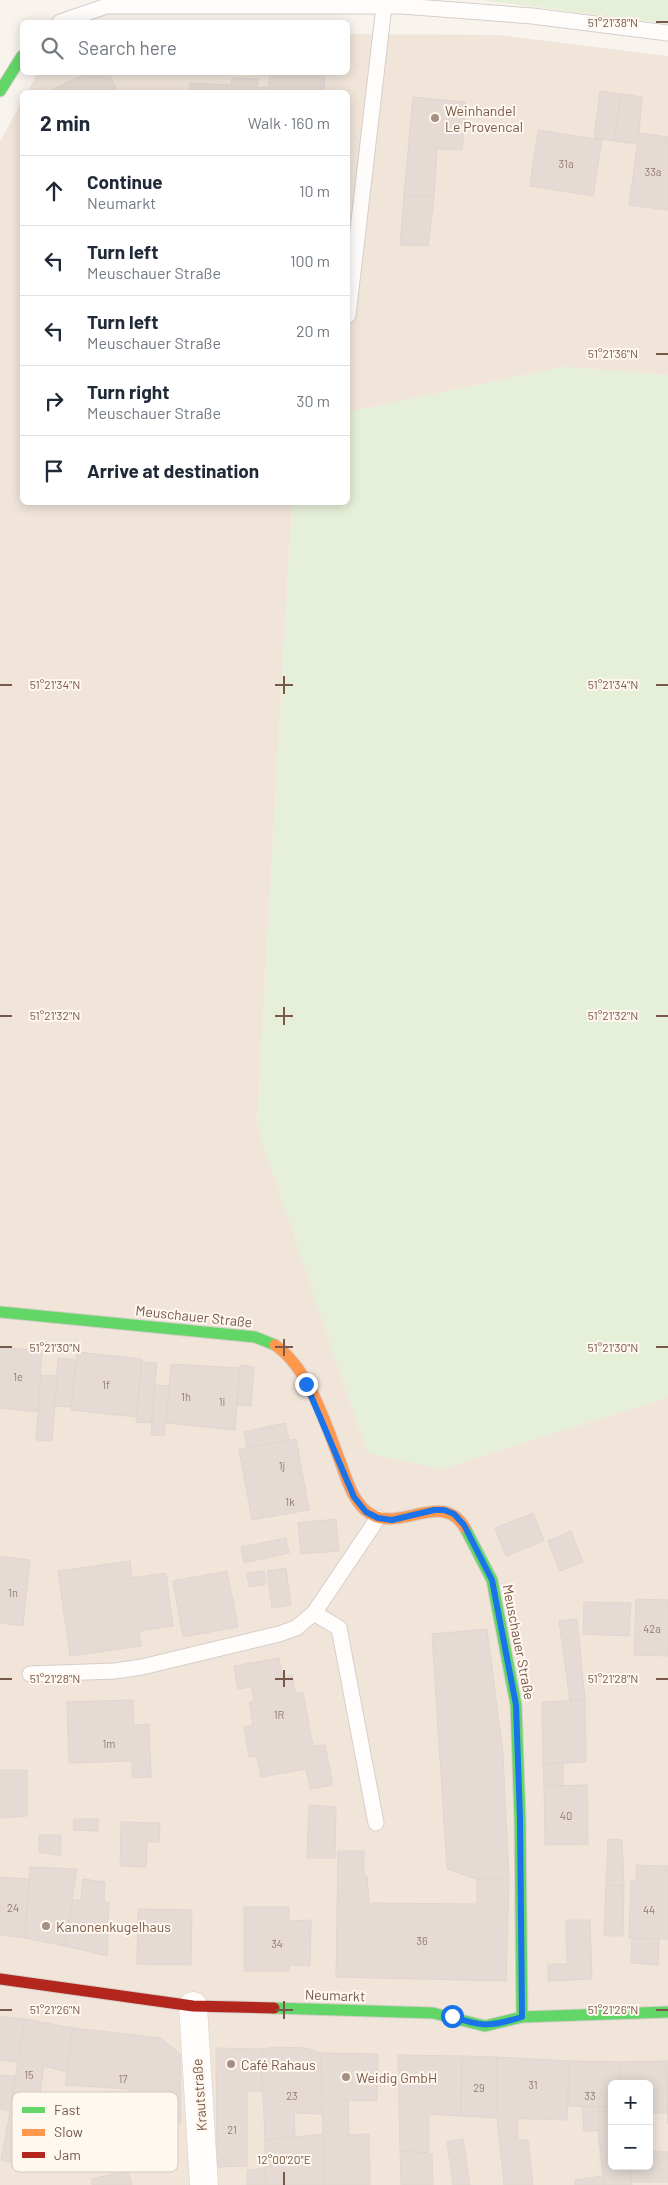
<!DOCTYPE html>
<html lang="en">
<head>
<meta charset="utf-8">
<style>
	:root { --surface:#fff; --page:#f2f2f3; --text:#1f2937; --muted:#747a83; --line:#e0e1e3 }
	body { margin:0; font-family:Barlow,sans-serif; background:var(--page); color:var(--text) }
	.controls { position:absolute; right:15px; bottom:15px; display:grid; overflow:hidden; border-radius:8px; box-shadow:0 2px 12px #0003 }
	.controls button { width:45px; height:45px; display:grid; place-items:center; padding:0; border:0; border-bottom:1px solid var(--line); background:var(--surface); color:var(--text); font:25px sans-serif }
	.stop { position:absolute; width:15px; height:15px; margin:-11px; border:4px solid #1a73e8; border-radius:50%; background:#fff }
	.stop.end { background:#1a73e8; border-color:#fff; box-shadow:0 1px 5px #0008 }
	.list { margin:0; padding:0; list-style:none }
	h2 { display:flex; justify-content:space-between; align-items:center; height:65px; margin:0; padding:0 20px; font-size:21px }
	h2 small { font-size:16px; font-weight:400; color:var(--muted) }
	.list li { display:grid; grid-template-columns:32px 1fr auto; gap:15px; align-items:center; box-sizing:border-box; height:70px; padding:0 20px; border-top:1px solid var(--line) }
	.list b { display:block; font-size:19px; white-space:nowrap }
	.list p { margin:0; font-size:16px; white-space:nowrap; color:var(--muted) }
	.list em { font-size:16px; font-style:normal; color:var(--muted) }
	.icon { flex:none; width:28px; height:28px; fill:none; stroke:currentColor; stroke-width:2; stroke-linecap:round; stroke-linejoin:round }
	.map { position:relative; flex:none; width:668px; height:2185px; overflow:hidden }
	.search { position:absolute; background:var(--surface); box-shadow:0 2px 12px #0003; left:20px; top:20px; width:330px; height:55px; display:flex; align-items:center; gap:12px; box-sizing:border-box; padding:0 18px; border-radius:8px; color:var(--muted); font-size:19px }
	.panel { position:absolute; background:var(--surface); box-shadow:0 2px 12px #0003; left:20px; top:90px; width:330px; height:415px; border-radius:8px }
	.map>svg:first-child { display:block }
</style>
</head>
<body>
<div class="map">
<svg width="668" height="2185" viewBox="0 0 668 2185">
	<rect width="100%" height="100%" fill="#f8f3ed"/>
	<!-- residential -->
	<g fill="#f1e5da" fill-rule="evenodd">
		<polygon points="348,34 498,35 668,56 668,375 563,367 348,412 348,92 27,92 38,73 348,72"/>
		<path d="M22 101V502L292 503 257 1126 441 1469 668 1397V2185H0V142ZM612 2084H649V2166H612Z"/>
	</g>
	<!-- green -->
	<g fill="#e6efd8">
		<polygon points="480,0 668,0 668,24"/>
		<polygon points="563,367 668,375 668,1397 441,1469 367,1453 257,1126 292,503 348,502 348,412"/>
	</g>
	<!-- building -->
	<g fill="#e5dbd4" stroke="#e1d6cf">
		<polygon points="89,72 108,72 118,92 48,92"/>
		<polygon points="270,72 325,72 324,92 268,92"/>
		<polygon points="232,78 258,79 257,87 269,88 268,92 190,92 190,83 231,85"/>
		<polygon points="600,91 621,94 614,141 594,138"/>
		<polygon points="621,94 642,97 638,144 614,141"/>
		<polygon points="413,97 466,102 462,150 437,149 434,197 404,195"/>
		<polygon points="538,130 602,140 593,196 530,186"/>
		<polygon points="639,133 668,137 668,210 629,205"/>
		<polygon points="404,195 434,197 428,246 400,245"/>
		<polygon points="0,1347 42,1351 38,1412 0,1408"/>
		<polygon points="77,1352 142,1359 136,1417 71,1410"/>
		<polygon points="58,1358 76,1360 71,1407 54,1406"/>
		<polygon points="142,1362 157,1363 151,1423 136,1422"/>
		<polygon points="171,1364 240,1368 235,1430 166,1423"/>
		<polygon points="240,1365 254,1367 251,1406 237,1405"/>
		<polygon points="41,1375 57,1376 52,1441 36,1440"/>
		<polygon points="155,1385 169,1386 164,1436 151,1435"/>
		<polygon points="285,1423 289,1440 247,1448 244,1432"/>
		<polygon points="296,1439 309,1510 252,1520 239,1449"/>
		<polygon points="533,1513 544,1541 506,1556 495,1528"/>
		<polygon points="336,1519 339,1551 301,1554 298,1523"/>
		<polygon points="571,1531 583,1562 560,1571 548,1541"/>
		<polygon points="286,1538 289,1553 244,1563 241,1547"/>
		<polygon points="0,1556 30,1560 23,1626 0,1623"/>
		<polygon points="130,1561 132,1578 166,1573 173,1626 139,1631 141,1646 70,1656 58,1571"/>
		<polygon points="286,1568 291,1605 272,1608 267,1571"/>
		<polygon points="227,1571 238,1627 183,1637 173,1581"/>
		<polygon points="264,1571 266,1584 249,1587 247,1573"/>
		<polygon points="636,1599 668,1600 668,1656 634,1655"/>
		<polygon points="584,1602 631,1603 629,1636 583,1634"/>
		<polygon points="577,1619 585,1700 570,1701 559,1621"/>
		<polygon points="487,1629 503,1754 509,1879 477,1879 447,1869 432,1634"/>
		<polygon points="279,1658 283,1677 292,1675 295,1693 303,1692 313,1746 325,1745 333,1785 310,1789 306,1769 261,1777 257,1756 249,1757 244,1727 253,1725 249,1702 254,1701 251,1687 238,1689 234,1666"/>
		<polygon points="133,1700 134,1725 149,1724 151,1777 132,1778 132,1761 69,1763 67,1702"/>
		<polygon points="585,1700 586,1762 543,1764 542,1702"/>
		<polygon points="563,1763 563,1786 544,1786 543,1764"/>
		<polygon points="0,1770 27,1770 27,1816 0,1818"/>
		<polygon points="587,1785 588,1844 545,1845 544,1786"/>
		<polygon points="309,1805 336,1807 335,1858 307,1858"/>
		<polygon points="74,1819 98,1819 98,1831 73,1830"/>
		<polygon points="121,1822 160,1823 159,1842 147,1842 146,1867 120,1866"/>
		<polygon points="39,1835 61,1835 61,1856 39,1852"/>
		<polygon points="608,1839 622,1840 624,1886 606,1885"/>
		<polygon points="338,1851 364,1851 364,1876 367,1876 369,1903 477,1904 477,1879 509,1879 506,1981 336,1977"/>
		<polygon points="636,1865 668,1866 668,1939 629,1938 631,1880 636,1881"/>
		<polygon points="30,1867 77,1869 65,1946 25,1938"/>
		<polygon points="0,1877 29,1879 25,1938 0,1935"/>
		<polygon points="83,1879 105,1882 104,1901 109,1903 107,1956 65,1946 73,1900 81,1900"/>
		<polygon points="606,1885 624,1886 623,1936 604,1936"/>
		<polygon points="244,1907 289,1907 289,1921 311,1920 310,1966 289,1965 289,1971 244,1971"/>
		<polygon points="138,1909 192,1910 191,1965 137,1964"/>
		<polygon points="566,1920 590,1920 592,1979 548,1981 548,1964 567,1964"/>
		<polygon points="632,1938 659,1939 658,1965 631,1963"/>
		<polygon points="0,2016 25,2019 17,2062 0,2060"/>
		<polygon points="25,2019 73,2028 67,2072 44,2066 35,2127 8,2123"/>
		<polygon points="73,2028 161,2038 180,2054 181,2123 129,2123 128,2089 65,2085"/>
		<polygon points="277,2047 306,2048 321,2053 323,2114 294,2113 295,2138 265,2140 261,2049"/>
		<polygon points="216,2048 261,2049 262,2091 247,2091 247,2166 217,2167"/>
		<polygon points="321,2053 378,2054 377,2101 322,2099"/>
		<polygon points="398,2055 462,2056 461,2116 429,2114 429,2153 400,2151"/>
		<polygon points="462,2056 497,2057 497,2118 461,2116"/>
		<polygon points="497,2057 569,2061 567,2120 497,2118"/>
		<polygon points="569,2061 621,2062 620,2084 612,2084 612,2107 568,2106"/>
		<polygon points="666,2061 668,2113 649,2113 649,2084 620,2084 621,2062"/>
		<polygon points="666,2061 668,2061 668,2124 668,2123"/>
		<polygon points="0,2075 15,2076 10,2111 0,2109"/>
		<polygon points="322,2099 348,2099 349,2135 369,2134 370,2185 324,2185"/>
		<polygon points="582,2106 612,2107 612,2166 629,2166 632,2185 604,2185 598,2130 584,2132"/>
		<polygon points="497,2118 518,2118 518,2140 528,2140 533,2185 504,2185"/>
		<polygon points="8,2123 23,2126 16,2163 1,2160"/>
		<polygon points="323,2134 324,2185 265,2185 265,2140"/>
		<polygon points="463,2139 470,2185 453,2185 447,2142"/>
		<polygon points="400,2151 432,2154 433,2185 401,2185"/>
		<polygon points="649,2151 668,2152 668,2182 632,2182 629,2166 649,2166"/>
		<polygon points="265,2168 265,2185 247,2185 247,2170"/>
		<polygon points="128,2171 132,2185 92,2185 91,2179"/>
		<polygon points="603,2176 604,2185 575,2185 575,2180"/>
	</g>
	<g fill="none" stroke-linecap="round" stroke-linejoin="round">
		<!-- lane casing -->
		<g stroke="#d7ceca" stroke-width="17">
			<g id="lane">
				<polyline points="60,22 107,6 402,6 532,16 668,33"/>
				<polyline points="348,315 384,6"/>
				<polyline points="314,1613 339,1628 376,1823"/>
				<polyline points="30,1674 115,1671 142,1667 279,1634 296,1628 314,1613 378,1518"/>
			</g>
		</g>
		<!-- street casing -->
		<g stroke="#d7ceca" stroke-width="29">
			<polyline id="street" points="193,2006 204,2185"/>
		</g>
		<!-- fast casing -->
		<g stroke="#d8cec9" stroke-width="13">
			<g id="fast">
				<polyline points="0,91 22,56"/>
				<polyline points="0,1312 255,1337 275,1345"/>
				<polyline points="465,1528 492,1580 516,1705 520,1818 522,2017"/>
				<polyline points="274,2008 433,2013 485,2026 522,2017 668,2012"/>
			</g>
		</g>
		<!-- slow casing -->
		<g stroke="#d8cec9" stroke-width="13">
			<path id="slow" d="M275 1345C309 1368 327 1427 341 1464 347 1480 352 1498 365 1510 396 1538 441 1487 465 1528"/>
		</g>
		<!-- jam casing -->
		<g stroke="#d8cec9" stroke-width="13">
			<polyline id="jam" points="0,1979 193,2006 274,2008"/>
		</g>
		<!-- lane -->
		<use href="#lane" stroke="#fefdfc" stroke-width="15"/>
		<!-- street -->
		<use href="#street" stroke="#fefdfc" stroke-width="28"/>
		<!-- fast -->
		<use href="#fast" stroke="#63d668" stroke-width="11"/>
		<!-- slow -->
		<use href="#slow" stroke="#ff974d" stroke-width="11"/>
		<!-- jam -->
		<use href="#jam" stroke="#b3261e" stroke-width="11"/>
	</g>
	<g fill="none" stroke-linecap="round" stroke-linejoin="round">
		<!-- route -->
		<path stroke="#1a73e8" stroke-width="6" d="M306 1384 354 1497 366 1512 378 1518 392 1520 434 1510H444L454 1514 464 1525 492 1580 516 1705 520 1818 522 2017C492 2026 482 2028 452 2016"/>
	</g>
	<!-- ticks -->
	<path fill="none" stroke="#78584b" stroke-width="2" d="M656 22H668M656 354H668M284 676V694M0 685H12M275 685H293M656 685H668M284 1007V1025M0 1016H12M275 1016H293M656 1016H668M284 1339V1356M0 1347H12M275 1347H293M656 1347H668M284 1670V1687M0 1679H12M275 1679H293M656 1679H668M284 2001V2019M0 2010H12M275 2010H293M656 2010H668M284 2172V2185"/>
	<!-- markers -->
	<g fill="#a58e84" stroke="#fff8ef" stroke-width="2">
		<circle cx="435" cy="118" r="5"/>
		<circle cx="46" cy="1926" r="5"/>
		<circle cx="231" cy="2064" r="5"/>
		<circle cx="346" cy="2077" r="5"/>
	</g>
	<g text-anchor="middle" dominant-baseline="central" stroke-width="4" stroke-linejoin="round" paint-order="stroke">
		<!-- number labels -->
		<g font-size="11" fill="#957b70">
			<text x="566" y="163">31a</text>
			<text x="653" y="171">33a</text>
			<text x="18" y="1376">1e</text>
			<text x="106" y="1384">1f</text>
			<text x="186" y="1396">1h</text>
			<text x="222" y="1401">1i</text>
			<text x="282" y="1465">1j</text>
			<text x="290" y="1501">1k</text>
			<text x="13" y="1592">1n</text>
			<text x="652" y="1628">42a</text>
			<text x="279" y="1714">1R</text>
			<text x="109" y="1743">1m</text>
			<text x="566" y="1815">40</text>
			<text x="13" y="1907">24</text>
			<text x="649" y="1909">44</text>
			<text x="422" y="1940">36</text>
			<text x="277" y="1943">34</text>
			<text x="29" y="2074">15</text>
			<text x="123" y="2078">17</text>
			<text x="533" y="2084">31</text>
			<text x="479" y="2087">29</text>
			<text x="292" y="2095">23</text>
			<text x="590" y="2095">33</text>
			<text x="232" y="2129">21</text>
		</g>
		<!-- poi labels -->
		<g font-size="14" fill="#78584b" stroke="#fff8ef" text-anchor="start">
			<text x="445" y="110">Weinhandel<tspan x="445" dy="16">Le Provencal</tspan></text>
			<text x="56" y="1926">Kanonenkugelhaus</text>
			<text x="241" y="2064">Café Rahaus</text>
			<text x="356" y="2077">Weidig GmbH</text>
		</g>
		<!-- street labels -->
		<g font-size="14" fill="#78584b" stroke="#fff8ef">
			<text transform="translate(194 1316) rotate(6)">Meuschauer Straße</text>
			<text transform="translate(519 1642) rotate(79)">Meuschauer Straße</text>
			<text transform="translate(335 1995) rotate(2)">Neumarkt</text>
			<text transform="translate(199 2095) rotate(-94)">Krautstraße</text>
		</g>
	</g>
	<!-- legend -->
	<rect x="12" y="2092" width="166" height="80" rx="8" fill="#fff8ef" stroke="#d6c8be" stroke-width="1"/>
	<rect x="22" y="2107" width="23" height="6" fill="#63d668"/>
	<rect x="22" y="2129" width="23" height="7" fill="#ff974d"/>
	<rect x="22" y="2152" width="23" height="6" fill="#b3261e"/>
	<g font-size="14" fill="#78584b">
		<text x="54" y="2115">Fast</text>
		<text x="54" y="2137">Slow</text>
		<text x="54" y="2160">Jam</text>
	</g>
	<g font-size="12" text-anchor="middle" fill="#78584b" stroke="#fff8ef" stroke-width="4" stroke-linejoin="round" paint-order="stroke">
		<text x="613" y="27">51°21'38"N</text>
		<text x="613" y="358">51°21'36"N</text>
		<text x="55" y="689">51°21'34"N</text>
		<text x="613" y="689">51°21'34"N</text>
		<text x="55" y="1020">51°21'32"N</text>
		<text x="613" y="1020">51°21'32"N</text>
		<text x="55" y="1352">51°21'30"N</text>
		<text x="613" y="1352">51°21'30"N</text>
		<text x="55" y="1683">51°21'28"N</text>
		<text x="613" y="1683">51°21'28"N</text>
		<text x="55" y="2014">51°21'26"N</text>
		<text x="613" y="2014">51°21'26"N</text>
		<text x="284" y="2164">12°00'20"E</text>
	</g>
</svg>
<div class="controls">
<button>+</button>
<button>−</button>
</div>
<div class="stop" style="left:452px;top:2016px"></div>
<div class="stop end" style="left:306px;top:1384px"></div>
<div class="search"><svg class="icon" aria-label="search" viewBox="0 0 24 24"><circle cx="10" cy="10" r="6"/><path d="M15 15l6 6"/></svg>Search here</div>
<section class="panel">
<h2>2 min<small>Walk · 160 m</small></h2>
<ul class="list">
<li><svg class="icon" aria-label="ahead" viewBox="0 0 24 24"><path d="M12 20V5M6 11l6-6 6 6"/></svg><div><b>Continue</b><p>Neumarkt</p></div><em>10 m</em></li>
<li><svg class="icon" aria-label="left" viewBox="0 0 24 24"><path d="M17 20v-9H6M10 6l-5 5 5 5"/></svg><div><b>Turn left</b><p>Meuschauer Straße</p></div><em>100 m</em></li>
<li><svg class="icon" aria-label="left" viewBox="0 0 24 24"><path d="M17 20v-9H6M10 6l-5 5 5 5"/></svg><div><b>Turn left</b><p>Meuschauer Straße</p></div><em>20 m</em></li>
<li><svg class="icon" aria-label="right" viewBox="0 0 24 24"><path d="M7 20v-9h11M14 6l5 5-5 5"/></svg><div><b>Turn right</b><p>Meuschauer Straße</p></div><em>30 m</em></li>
<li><svg class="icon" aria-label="arrive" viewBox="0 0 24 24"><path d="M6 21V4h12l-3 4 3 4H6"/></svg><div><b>Arrive at destination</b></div></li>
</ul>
</section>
</div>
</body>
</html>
